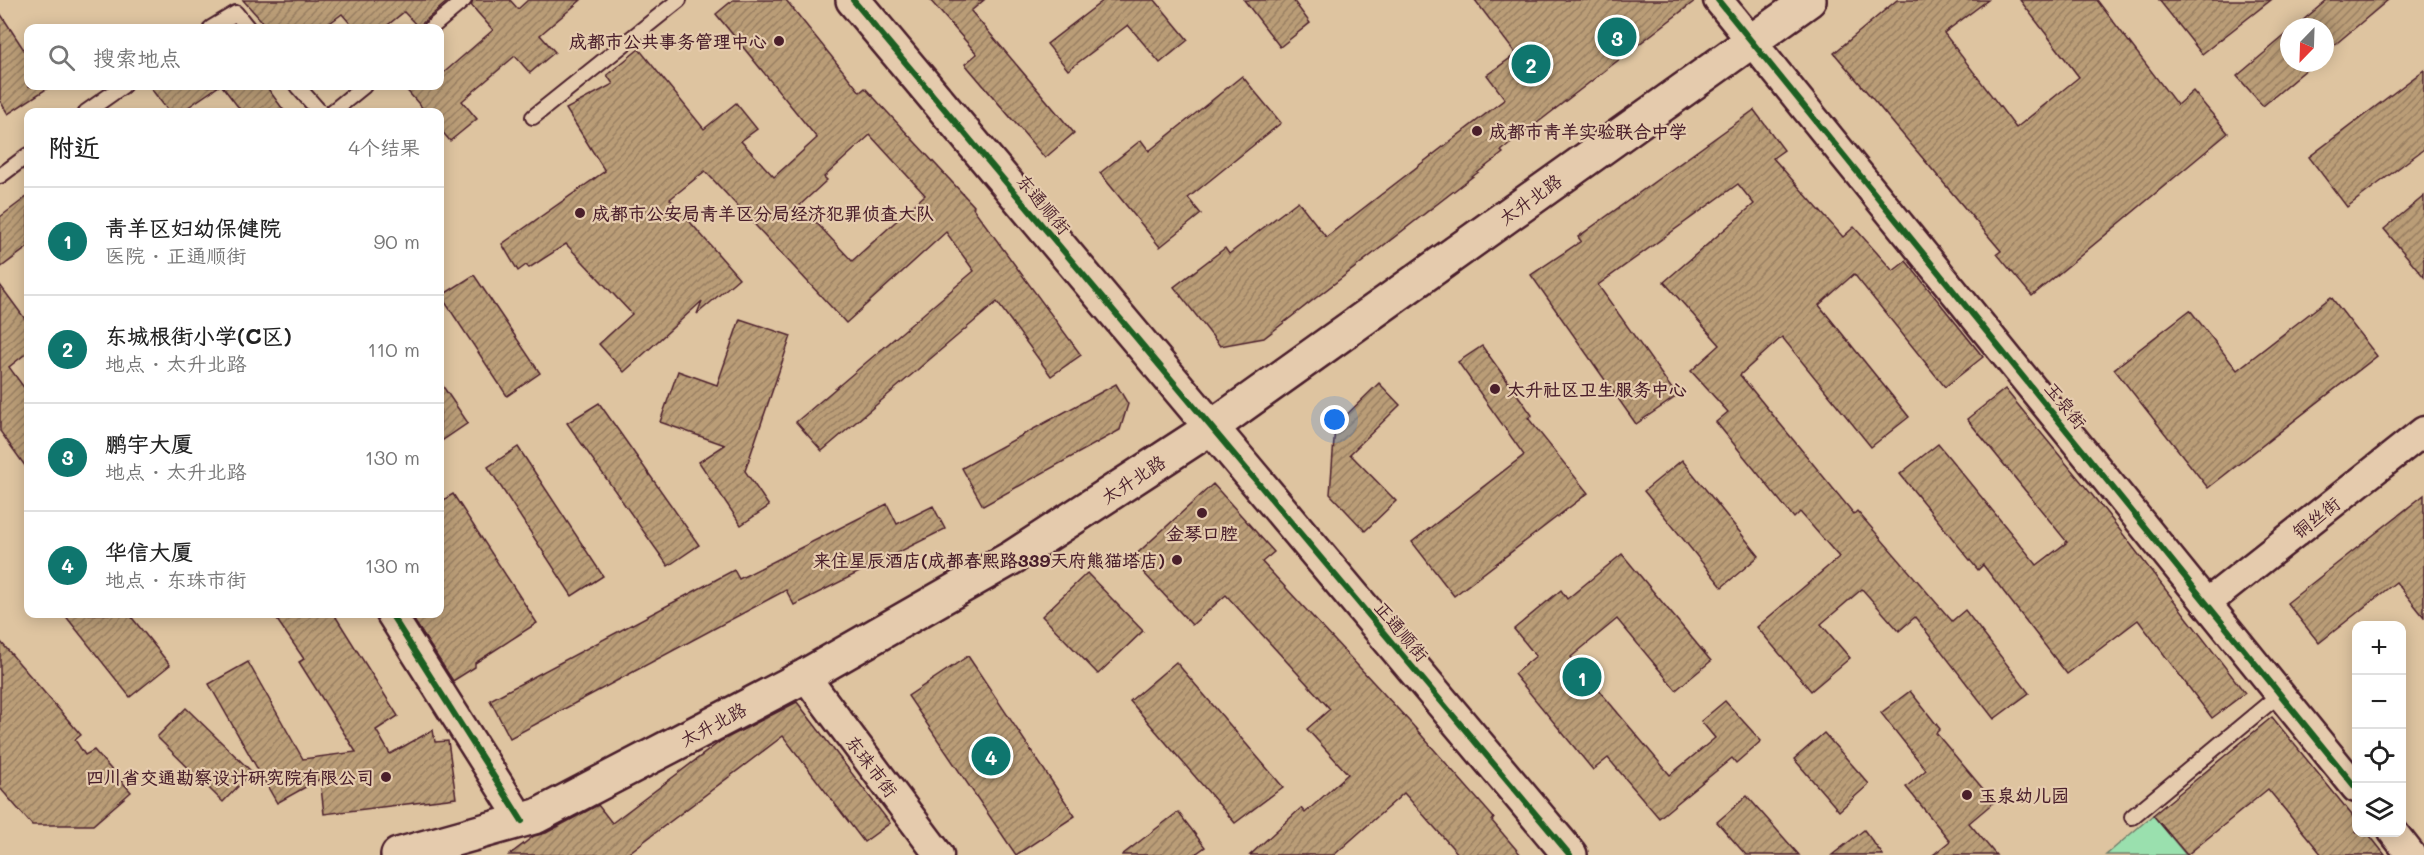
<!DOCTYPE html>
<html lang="zh">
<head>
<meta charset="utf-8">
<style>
	:root { --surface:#fff; --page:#f6f6f6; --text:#222; --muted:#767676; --line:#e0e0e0; --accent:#0f766e }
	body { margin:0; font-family:Mali,"LXGW WenKai TC",sans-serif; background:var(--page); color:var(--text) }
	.controls { position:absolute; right:18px; bottom:18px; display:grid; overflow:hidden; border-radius:12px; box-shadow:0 3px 15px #0003 }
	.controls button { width:54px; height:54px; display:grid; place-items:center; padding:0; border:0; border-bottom:2px solid var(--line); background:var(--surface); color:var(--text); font:30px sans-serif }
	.compass { position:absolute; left:2280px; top:18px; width:54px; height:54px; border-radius:50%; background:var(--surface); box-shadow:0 3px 15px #0003; rotate:203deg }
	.you { position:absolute; left:1335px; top:420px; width:21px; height:21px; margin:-15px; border:4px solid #fff; border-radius:50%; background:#1a73e8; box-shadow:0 0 0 9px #1a73e833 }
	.badge { display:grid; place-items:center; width:39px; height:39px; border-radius:50%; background:var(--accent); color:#fff; font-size:20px; font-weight:700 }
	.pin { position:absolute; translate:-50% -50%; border:3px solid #fff; box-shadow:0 2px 6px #0006 }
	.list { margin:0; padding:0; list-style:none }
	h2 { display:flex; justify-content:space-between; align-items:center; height:78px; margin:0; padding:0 24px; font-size:26px }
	h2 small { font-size:20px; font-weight:400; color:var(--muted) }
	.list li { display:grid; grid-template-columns:39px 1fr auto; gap:18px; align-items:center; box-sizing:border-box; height:108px; padding:0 24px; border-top:2px solid var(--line) }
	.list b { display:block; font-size:22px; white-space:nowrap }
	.list p { margin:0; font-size:20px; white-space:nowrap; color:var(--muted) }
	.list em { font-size:20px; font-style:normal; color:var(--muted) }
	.icon { flex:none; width:33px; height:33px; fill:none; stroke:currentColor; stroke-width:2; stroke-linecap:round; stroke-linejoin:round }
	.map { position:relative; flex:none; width:2424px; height:855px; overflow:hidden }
	.search { position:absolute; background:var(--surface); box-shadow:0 3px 15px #0003; left:24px; top:24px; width:420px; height:66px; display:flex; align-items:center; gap:15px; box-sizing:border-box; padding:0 21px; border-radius:12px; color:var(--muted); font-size:22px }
	.panel { position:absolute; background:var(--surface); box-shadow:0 3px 15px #0003; left:24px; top:108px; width:420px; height:510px; border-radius:12px }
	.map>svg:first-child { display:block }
</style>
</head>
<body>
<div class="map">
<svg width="2424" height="855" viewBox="0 0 2424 855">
	<defs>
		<pattern id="building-hatch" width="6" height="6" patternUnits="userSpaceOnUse" patternTransform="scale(1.5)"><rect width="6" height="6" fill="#ba9d77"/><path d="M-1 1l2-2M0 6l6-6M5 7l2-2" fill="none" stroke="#997f62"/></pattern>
	</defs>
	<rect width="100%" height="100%" fill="#dec4a0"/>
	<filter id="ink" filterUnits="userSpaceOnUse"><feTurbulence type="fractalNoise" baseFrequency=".0167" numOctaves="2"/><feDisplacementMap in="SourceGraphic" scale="12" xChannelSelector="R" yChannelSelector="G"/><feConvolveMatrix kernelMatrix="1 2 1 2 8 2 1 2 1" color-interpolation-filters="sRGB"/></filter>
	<g filter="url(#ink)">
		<!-- green -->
		<polygon fill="#9ae0ae" stroke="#72806c" stroke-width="1.5" points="2153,815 2186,855 2106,855"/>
		<!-- building -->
		<g fill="url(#building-hatch)" stroke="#4a1f2b" stroke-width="1.5" fill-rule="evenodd">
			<polygon points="243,0 449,0 418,27 404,12 384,28 354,28 342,14 323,28 268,28"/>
			<polygon points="473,0 510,0 518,9 528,0 581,0 540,35 555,52 530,73 515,56 462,101 477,119 450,141 440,129 440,112 426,112 403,86 440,86 440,76 493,30 471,5"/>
			<path d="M733 0H786L860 92 865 88 974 206 973 208 1081 355 1051 376 997 302 822 451 796 422 974 271 946 232 846 323 705 171 670 199 739 278 697 314 702 301 624 372 599 344 632 314 566 244 529 268 526 265 518 271 502 244 605 171 566 109 613 84 607 75 639 49 704 129 736 103 757 129 741 141 774 177 817 138 716 14ZM870 135 925 195 852 261 800 205 827 180 824 177Z"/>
			<polygon points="930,0 984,0 971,11 1074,133 1045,158 965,64 977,54"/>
			<polygon points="1104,0 1155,0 1188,40 1160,63 1128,25 1068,70 1047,44"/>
			<polygon points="1244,0 1293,0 1310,23 1280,47"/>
			<polygon points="1475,0 1696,0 1501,151 1503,153 1264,338 1220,346 1174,287 1225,248 1229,254 1298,201 1326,237 1505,99 1487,75 1516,54"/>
			<polygon points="1897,0 1988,0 1944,33 2016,128 2079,77 2020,0 2097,0 2177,105 2193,91 2228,133 2032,296 1997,254 2001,251 1834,53"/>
			<polygon points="2159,0 2271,0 2202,54"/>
			<polygon points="2327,0 2388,0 2325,53 2325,27 2295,27"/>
			<polygon points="0,13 28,56 28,86 51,86 8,114 0,101"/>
			<polygon points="2289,32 2289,63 2314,63 2263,106 2237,76"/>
			<polygon points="2424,70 2424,149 2347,207 2309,157"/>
			<polygon points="1242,76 1281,123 1188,198 1201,214 1160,247 1100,173 1141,140 1149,151"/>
			<polygon points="149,86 219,86 181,112 169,112"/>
			<polygon points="222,86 266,86 285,112 242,112"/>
			<polygon points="1754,110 1784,150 1773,158 1843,237 1854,227 1893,271 1906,261 1983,357 1945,387 1854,274 1819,305 1909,417 1871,447 1782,337 1740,375 1854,514 1857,511 1952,621 1965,610 2029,693 1994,719 1915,617 1899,631 1862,589 1821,624 1850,658 1811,691 1757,627 1839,557 1800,512 1794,518 1716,422 1728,412 1691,371 1720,345 1664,282 1754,204 1738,184 1598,285 1677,396 1636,424 1531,275 1581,241 1578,237"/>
			<polygon points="28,196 28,247 0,268 0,217"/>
			<polygon points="2424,196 2424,277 2384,229"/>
			<polygon points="474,275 540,373 507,396 441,296"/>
			<polygon points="0,285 28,323 28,352 9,367 28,393 28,470 0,431"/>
			<polygon points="2331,297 2377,356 2208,488 2114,369 2190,310 2237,370"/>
			<polygon points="740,319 791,336 745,471 769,506 741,525 699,462 725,445 660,422 678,371 717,385"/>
			<polygon points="1482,346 1532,415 1528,418 1588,493 1454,596 1412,542 1524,455 1458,362"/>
			<polygon points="440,382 468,423 440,442"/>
			<polygon points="1379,383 1400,405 1350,454 1396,501 1365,531 1330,494 1335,426"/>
			<polygon points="1116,384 1128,404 1120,430 983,506 962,468"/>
			<polygon points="2005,389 2106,512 2245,693 2212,718 2138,620 2067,674 1983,565 1978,570 1900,474 1938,444 2037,565 2067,542 1967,419"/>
			<polygon points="599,403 699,545 668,566 567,423"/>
			<polygon points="518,447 603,576 572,596 488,467"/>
			<polygon points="1682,460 1759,556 1722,587 1644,491"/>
			<polygon points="1213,484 1274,552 1262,562 1409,721 1494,818 1492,821 1521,855 1459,855 1404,793 1334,855 1250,855 1301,808 1305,813 1348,774 1307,729 1330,709 1226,595 1192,625 1131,559"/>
			<polygon points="453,494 537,623 475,663 475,667 453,681 410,614 440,614 440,502"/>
			<polygon points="2424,495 2424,617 2396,582 2319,643 2287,603"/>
			<polygon points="887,504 897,524 933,506 945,529 794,605 786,590 510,738 490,700 734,570 739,579"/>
			<polygon points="1622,554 1711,661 1676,690 1617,619 1571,657 1670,775 1715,738 1701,721 1725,701 1761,741 1736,763 1732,758 1659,818 1608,758 1593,770 1514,674 1536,656 1514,629 1561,590 1567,599"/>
			<polygon points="1087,573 1143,631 1098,674 1042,616"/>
			<polygon points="64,614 129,614 170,665 130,697"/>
			<polygon points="273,614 334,614 398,716 376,730 390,754 433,730 435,742 448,741 456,798 324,814 320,779 277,803 209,684 248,662 303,759 356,752 299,662 304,659"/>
			<polygon points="0,641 81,735 75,740 85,755 94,750 131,792 93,825 32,825 0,788"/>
			<polygon points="968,656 1075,816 1016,855 908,696"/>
			<polygon points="1176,662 1283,787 1235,823 1130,701"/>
			<polygon points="1910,691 1940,729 1936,733 1994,802 1969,823 1996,855 1933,855 1950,841 1906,787 1926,770 1881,713"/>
			<polygon points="797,702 890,823 864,842 783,736 626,855 509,855 534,836 546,833 598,805 612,823 721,741"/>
			<polygon points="186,708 252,772 223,802 157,737"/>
			<polygon points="2272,717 2356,820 2356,832 2367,832 2385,855 2322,855 2268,789 2187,855 2153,815"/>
			<polygon points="1824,733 1869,784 1839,811 1794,759"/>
			<polygon points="1747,796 1799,855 1746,855 1717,822"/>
			<polygon points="1178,812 1205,847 1194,855 1122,855"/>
			<polygon points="1864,830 1883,855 1832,855"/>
		</g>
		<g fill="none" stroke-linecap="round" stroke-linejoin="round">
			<!-- service casing -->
			<g stroke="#4a1f2b" stroke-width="18">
				<g id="service">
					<polyline points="211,28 236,13 248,28"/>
					<polyline points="431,28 464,0"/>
					<polyline points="297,86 320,112"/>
					<polyline points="86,112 123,86"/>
					<polyline points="332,112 364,86"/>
					<polyline points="533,117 679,0"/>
					<polyline points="0,176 28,155"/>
					<polyline points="2132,817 2280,694"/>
				</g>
			</g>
			<!-- minor casing -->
			<g stroke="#4a1f2b" stroke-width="33">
				<g id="minor">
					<polyline points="1718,0 2356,788"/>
					<polyline points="2207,603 2424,431"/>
					<polyline points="391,614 522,821"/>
					<polyline points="805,676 939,855"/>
					<polyline points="2393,832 2411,855"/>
				</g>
			</g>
			<!-- tertiary casing -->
			<g stroke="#4a1f2b" stroke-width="38">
				<polyline id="tertiary" points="853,0 1570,855"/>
			</g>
			<!-- secondary casing -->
			<g stroke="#4a1f2b" stroke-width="38">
				<polyline id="secondary" points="398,855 537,816 805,676 1013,557 1212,427 1809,0"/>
			</g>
			<!-- service -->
			<use href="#service" stroke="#e5cbad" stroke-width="14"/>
			<!-- minor -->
			<use href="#minor" stroke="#e5cbad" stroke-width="28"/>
			<!-- tertiary -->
			<use href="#tertiary" stroke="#e5cbad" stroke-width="33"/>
			<!-- secondary -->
			<use href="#secondary" stroke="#e5cbad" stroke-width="33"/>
			<!-- cycleway casing -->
			<g stroke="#e5cbad" stroke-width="10">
				<g id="cycleway">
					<polyline points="853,0 1570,855"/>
					<polyline points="1718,0 2356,788"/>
					<polyline points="391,614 522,821"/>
				</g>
			</g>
			<!-- cycleway -->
			<use href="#cycleway" stroke="#1b5e20" stroke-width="6"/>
		</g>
	</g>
	<!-- markers -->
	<g fill="#4a1f2b" stroke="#e5cbad" stroke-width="2">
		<circle cx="779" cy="41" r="6"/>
		<circle cx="1477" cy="131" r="6"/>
		<circle cx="580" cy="213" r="6"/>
		<circle cx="1495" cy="389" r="6"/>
		<circle cx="1202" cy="513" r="6"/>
		<circle cx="1177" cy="560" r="6"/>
		<circle cx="386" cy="777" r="6"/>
		<circle cx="1967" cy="795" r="6"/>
	</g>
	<g text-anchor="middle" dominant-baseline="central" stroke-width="4.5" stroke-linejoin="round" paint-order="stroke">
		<!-- poi labels -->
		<g font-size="18" font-weight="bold" fill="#4a1f2b" stroke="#e5cbad" text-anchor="start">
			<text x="767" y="41" text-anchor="end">成都市公共事务管理中心</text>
			<text x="1489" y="131">成都市青羊实验联合中学</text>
			<text x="592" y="213">成都市公安局青羊区分局经济犯罪侦查大队</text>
			<text x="1507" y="389">太升社区卫生服务中心</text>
			<text x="1202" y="533" text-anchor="middle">金琴口腔</text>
			<text x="1165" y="560" text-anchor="end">来住星辰酒店(成都春熙路339天府熊猫塔店)</text>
			<text x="374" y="777" text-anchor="end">四川省交通勘察设计研究院有限公司</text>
			<text x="1979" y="795">玉泉幼儿园</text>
		</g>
		<!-- street labels -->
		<g font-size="18" fill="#4a1f2b" stroke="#e5cbad">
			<text transform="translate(1530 199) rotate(-36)">太升北路</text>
			<text transform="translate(1044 204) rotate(50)">东通顺街</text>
			<text transform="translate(2066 405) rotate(51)">玉泉街</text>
			<text transform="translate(1133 479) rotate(-33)">太升北路</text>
			<text transform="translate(2316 517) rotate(-38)">铜丝街</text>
			<text transform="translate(1402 631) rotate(50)">正通顺街</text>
			<text transform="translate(713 724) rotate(-28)">太升北路</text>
			<text transform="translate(872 766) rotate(53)">东珠市街</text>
		</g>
	</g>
</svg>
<div class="controls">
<button>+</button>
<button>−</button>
<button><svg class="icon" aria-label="locate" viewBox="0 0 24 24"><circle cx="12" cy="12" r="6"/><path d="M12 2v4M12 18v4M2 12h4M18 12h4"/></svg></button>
<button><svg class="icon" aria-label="layers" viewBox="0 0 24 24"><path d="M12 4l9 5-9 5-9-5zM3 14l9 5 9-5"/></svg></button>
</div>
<svg class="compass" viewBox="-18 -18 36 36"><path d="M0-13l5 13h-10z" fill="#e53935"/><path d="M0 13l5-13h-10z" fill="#767676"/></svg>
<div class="you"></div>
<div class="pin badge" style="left:1582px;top:677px">1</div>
<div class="pin badge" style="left:1531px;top:64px">2</div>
<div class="pin badge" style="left:1617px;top:37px">3</div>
<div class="pin badge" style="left:991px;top:756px">4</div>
<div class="search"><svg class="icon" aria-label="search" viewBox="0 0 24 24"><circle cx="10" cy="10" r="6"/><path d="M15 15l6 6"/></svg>搜索地点</div>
<section class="panel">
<h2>附近<small>4个结果</small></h2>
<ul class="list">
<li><span class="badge">1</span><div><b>青羊区妇幼保健院</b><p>医院 · 正通顺街</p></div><em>90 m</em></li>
<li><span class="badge">2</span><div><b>东城根街小学(C区)</b><p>地点 · 太升北路</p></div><em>110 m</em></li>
<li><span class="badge">3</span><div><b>鹏宇大厦</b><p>地点 · 太升北路</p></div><em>130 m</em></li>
<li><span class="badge">4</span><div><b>华信大厦</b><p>地点 · 东珠市街</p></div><em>130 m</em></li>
</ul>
</section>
</div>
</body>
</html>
